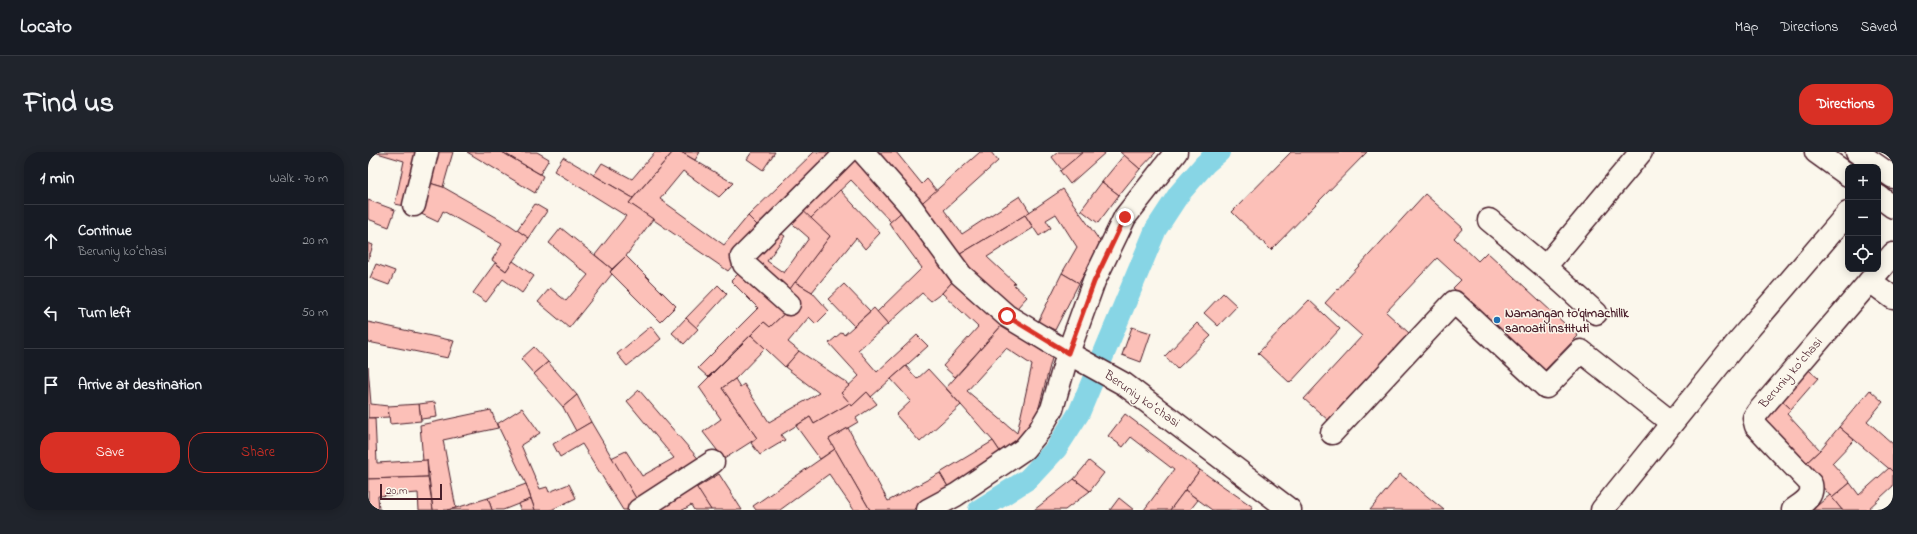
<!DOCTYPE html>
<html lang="en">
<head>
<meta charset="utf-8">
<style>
	:root { --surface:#171b24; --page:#20242c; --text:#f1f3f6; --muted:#9ea1a6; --line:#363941; --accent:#d93025 }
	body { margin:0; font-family:"Indie Flower",sans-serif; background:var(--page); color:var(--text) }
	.controls { position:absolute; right:12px; top:12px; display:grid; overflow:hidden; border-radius:8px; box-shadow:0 2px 10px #0003 }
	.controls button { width:36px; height:36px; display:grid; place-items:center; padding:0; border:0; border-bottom:1px solid var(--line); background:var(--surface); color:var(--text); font:20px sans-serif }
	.scale { position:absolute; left:12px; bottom:10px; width:62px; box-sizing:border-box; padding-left:4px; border:2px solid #4a1f2b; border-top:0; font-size:11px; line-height:14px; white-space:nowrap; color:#4a1f2b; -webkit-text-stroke:3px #fbf7ec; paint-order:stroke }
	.stop { position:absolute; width:12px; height:12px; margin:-9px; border:3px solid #d93025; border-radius:50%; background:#fff }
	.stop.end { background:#d93025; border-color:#fff; box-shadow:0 1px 4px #0008 }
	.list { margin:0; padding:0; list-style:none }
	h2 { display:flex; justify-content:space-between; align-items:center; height:52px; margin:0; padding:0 16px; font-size:17px }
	h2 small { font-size:13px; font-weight:400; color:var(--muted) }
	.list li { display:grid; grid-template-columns:26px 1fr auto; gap:12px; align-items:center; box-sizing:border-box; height:72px; padding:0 16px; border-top:1px solid var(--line) }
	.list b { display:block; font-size:15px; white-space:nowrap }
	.list p { margin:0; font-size:13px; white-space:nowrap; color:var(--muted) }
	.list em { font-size:13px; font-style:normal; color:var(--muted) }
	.actions { display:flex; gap:8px; padding:12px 16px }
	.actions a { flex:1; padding:9px 0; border:1px solid var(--accent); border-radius:16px; text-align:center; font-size:14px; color:var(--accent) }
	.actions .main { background:var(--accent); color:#fff }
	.icon { flex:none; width:22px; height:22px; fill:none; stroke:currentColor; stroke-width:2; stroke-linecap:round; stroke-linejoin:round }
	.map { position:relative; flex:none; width:1525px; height:358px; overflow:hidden; border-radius:16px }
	header { display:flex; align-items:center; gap:24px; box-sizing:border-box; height:56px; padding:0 20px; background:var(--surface); border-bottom:1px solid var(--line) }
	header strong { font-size:19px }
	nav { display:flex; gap:22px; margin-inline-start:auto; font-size:14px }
	.intro { display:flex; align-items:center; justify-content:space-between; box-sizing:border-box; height:96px; padding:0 24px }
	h1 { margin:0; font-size:28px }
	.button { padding:10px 18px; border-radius:16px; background:var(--accent); color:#fff; font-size:14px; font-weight:700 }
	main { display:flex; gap:24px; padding:0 24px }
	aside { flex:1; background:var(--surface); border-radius:16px; box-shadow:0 2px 10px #0003 }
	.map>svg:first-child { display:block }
</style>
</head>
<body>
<header>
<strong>Locato</strong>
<nav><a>Map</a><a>Directions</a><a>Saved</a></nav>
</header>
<div class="intro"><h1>Find us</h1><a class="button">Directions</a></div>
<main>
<aside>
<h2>1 min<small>Walk · 70 m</small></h2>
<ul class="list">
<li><svg class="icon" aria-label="ahead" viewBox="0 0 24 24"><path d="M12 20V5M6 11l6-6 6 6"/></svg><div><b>Continue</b><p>Beruniy koʻchasi</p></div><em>20 m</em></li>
<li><svg class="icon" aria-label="left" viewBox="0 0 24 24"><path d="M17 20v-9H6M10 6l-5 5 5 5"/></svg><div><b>Turn left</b></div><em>50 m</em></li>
<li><svg class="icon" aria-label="arrive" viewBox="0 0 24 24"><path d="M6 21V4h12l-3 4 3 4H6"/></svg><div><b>Arrive at destination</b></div></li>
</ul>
<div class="actions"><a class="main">Save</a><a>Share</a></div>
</aside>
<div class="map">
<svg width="1525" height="358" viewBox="0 0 1525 358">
	<rect width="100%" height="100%" fill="#fbf7ec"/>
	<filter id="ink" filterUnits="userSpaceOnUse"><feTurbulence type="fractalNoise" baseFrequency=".025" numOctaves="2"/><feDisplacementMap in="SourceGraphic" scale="8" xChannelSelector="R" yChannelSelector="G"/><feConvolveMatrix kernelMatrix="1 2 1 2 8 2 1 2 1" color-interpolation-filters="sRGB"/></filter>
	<g filter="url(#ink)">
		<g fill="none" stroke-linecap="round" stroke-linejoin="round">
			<!-- canal -->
			<polyline stroke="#87d5e5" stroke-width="22" points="611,358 660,327 688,297 711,261 788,77 811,42 837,12 851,0"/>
		</g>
		<!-- building -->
		<g fill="#fcc0b8" stroke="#4a1f2b" fill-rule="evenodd">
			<polygon points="6,0 55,0 42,55 27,52 36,9"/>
			<polygon points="63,0 85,0 75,35 55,29"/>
			<polygon points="99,0 134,0 175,24 167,41"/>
			<polygon points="134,0 169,0 181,7 172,22"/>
			<polygon points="287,0 305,0 265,46 226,23 234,11 264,27"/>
			<polygon points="305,0 313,0 365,31 351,45 315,19 292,47 356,93 380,64 394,78 360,119 261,51"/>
			<polygon points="313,0 332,0 327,8"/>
			<polygon points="384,0 407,0 395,18 379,7"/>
			<polygon points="446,0 474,0 394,78 380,64"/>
			<polygon points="485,0 538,56 523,70 483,28 442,67 429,53"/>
			<polygon points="505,0 528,0 554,32 559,27 569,39 548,56"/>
			<polygon points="612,0 623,0 630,9 576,58 594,82 652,44 662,60 589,104 548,56"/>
			<polygon points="690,0 715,0 694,18 684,5"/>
			<polygon points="715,0 738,0 702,32 692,19"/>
			<polygon points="752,0 788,0 772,17"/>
			<polygon points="923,0 999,0 903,98 864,60"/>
			<polygon points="756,3 772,17 751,43 734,30"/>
			<polygon points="195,5 265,46 261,51 285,67 258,104 244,117 227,103 258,64 186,19"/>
			<polygon points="55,29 75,35 142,73 161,86 138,119 124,108 134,92 75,59 70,70 47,59"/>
			<polygon points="734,30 751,43 730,71 713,58"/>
			<polygon points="695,37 734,92 711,131 694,121 709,95 688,62 678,68 683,76 671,84 657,63"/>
			<polygon points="472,38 512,81 497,97 488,86 444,140 427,130 462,84 442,67"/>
			<polygon points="1057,42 1095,76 1086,86 1110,109 1119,100 1210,184 1176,219 1085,136 1093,128 1069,106 1018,160 1041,181 960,268 936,247 994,184 957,151"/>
			<polygon points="0,48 27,58 21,75 0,67"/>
			<polygon points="167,52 179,59 161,86 149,78"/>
			<polygon points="429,53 462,84 417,144 378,109 408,78 417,84 399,109 416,121 441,86 419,67"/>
			<polygon points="538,56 586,128 574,141 563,149 554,141 520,172 509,160 554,116 521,71"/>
			<polygon points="657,63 665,76 619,105 647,131 645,132 659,145 648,157 599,116 589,104"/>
			<polygon points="193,76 244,117 242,120 244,122 201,176 170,150 182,136 198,149 220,123 181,91"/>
			<polygon points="0,91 5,93 0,109"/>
			<polygon points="258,104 308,154 292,170 242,120"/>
			<polygon points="145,109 166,124 154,141 135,127 118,150 105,141 127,111 138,119"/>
			<polygon points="8,112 27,119 21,133 2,126"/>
			<polygon points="377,115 420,158 402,175 396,170 340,225 330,216 390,156 363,129"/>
			<polygon points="694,121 711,131 687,178 670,170"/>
			<polygon points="586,128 635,172 587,225 575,214 610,175 574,141"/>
			<polygon points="427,130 444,140 461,159 448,172 441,165 420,190 431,199 417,215 383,183 396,170 402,175 420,158 417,144"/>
			<polygon points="476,132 502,159 486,174 460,147"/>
			<polygon points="350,133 359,142 328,176 318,166"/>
			<polygon points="855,141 869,154 850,174 836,161"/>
			<polygon points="941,148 972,177 922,231 890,201"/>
			<polygon points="506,156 520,172 490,198 509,220 549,183 560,194 503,245 499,240 484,254 473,241 491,224 461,191 474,180 476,183"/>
			<polygon points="318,166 330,177 316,192 304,181"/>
			<polygon points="0,170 86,189 80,206 0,190"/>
			<polygon points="829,171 843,184 809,217 797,204"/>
			<path d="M635 172 684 206 666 274 635 304 625 289 578 236ZM638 196 664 213 649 281 599 239Z"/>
			<polygon points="283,174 293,187 259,214 249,202"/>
			<polygon points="764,175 783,181 773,210 754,203"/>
			<polygon points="383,183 397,196 367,227 354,236 389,286 356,307 335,280 353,267 331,235"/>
			<polygon points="166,195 180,210 166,222 153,207"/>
			<polygon points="431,199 482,233 473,241 482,251 446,272 442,265 413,283 417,288 392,303 383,291 389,286 354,236 367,227 372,235 376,232 401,270 451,241 417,215"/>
			<polygon points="180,210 209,243 195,255 166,222"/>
			<polygon points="538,214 549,227 560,217 593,253 552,290 528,263 543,249 523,227"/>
			<polygon points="1436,214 1450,226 1423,257 1410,245"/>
			<polygon points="0,215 3,252 20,254 21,265 0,266"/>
			<polygon points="271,238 334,311 272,353 243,306 258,299 274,324 306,306 259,249"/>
			<polygon points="1502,238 1515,250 1499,269 1525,292 1525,320 1471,275"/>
			<polygon points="499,240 509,252 488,266 490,270 461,287 467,297 452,307 428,274 442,265 446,272 482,251 484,254"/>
			<polygon points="209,243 223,270 208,279 195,255"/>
			<polygon points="1410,245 1423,257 1419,262 1452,298 1436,313 1393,264"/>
			<polygon points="67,250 69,265 53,267 51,252"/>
			<polygon points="51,252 53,269 22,272 20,254"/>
			<polygon points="154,256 172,281 153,293 172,337 179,335 181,340 201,332 208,346 183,358 167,358 158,332 129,272"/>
			<polygon points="123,258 130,276 75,288 88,356 79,358 65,358 59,308 55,309 52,273"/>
			<polygon points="757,262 832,318 802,358 776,358 806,318 763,285 755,295 740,284"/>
			<polygon points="0,266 7,266 9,311 59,308 60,325 0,327"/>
			<polygon points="223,270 272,353 266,358 255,358 214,292 192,305 185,292"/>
			<polygon points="1471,275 1486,288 1464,311 1482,331 1464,346 1436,313 1452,298"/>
			<polygon points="480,276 520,349 572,321 582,338 545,358 502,358 461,287"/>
			<polygon points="625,289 635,304 582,338 572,321"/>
			<polygon points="467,297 502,358 486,358 461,322 412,358 388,358 385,354"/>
			<polygon points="721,309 736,321 722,339 706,327"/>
			<polygon points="1521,316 1525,320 1525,334 1499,358 1474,358 1464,346 1482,331 1491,343"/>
			<polygon points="832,318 885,355 883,358 844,358 817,338"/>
			<polygon points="351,322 374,358 343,358 328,336"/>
			<polygon points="1032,322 1076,358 1002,358"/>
			<polygon points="60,325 65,358 51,358 50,341 10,344 11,358 0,358 0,327"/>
			<polygon points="706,327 722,339 697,358 666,358"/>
			<polygon points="324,328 343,358 326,358 323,353 315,358 276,358"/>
			<polygon points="158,332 163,347 135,358 124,358 120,346"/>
			<polygon points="817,338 830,348 822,358 802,358"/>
			<polygon points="1462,343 1474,358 1444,358"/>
			<polygon points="120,346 124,358 79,358 88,356"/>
			<polygon points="751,346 766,358 742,358"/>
			<polygon points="163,347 167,358 153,358 150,352"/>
		</g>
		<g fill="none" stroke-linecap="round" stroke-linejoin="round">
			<!-- minor casing -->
			<g stroke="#4a1f2b" stroke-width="25">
				<g id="minor">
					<polyline points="495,0 541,52 593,123 639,164 700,201 756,232 922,358"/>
					<polyline points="46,53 59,0"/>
					<polyline points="1121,68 1177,115"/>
					<polyline points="1502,129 1525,146"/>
					<polyline points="421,152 376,112 374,105 479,0"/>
					<polyline points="1228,161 1177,115 1273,0"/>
					<polyline points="964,281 1086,150 1178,235 1213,199 1304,271"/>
					<polyline points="271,358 345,310"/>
					<polyline points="560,358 588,343 656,297 671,279 684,257 700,201 726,129 757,65 808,0"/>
					<polyline points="1234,358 1368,192 1480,61"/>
					<path d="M1425 358C1434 351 1446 346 1443 332L1388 274 1386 266 1390 260 1525 102"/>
				</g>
			</g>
			<!-- highway casing -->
			<g stroke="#4a1f2b" stroke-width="25">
				<g id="highway">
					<polyline points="1448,0 1480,23"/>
					<polyline points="1489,0 1525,25"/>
					<polyline points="1510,44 1525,55"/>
				</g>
			</g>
			<!-- minor -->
			<use href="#minor" stroke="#fbf7ec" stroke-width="22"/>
			<!-- highway -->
			<use href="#highway" stroke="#fbf7ec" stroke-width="22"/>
		</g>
	</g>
	<g fill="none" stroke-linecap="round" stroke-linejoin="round" filter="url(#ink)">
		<!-- route -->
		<polyline stroke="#d93025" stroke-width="5" points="639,164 700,201 726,130 757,65"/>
	</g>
	<!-- markers -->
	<circle fill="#1f6fb2" stroke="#fbf7ec" stroke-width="1.5" cx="1129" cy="168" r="4"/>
	<g text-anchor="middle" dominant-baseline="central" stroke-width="3" stroke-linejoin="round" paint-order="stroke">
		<!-- poi labels -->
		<g font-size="13" font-weight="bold" fill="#4a1f2b" stroke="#fbf7ec" text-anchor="start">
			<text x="1137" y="161">Namangan to‘qimachilik<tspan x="1137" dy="15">sanoati instituti</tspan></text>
		</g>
		<!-- street labels -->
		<g font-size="13" fill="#4a1f2b" stroke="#fbf7ec">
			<text transform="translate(1423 221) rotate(-49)">Beruniy koʻchasi</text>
			<text transform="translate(774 247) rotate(35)">Beruniy koʻchasi</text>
		</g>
	</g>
</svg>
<div class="controls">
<button>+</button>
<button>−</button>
<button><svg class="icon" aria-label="locate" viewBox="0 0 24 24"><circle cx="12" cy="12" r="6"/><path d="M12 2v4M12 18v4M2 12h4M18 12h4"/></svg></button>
</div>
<div class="scale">20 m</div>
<div class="stop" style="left:639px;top:164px"></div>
<div class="stop end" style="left:757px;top:65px"></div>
</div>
</main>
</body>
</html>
